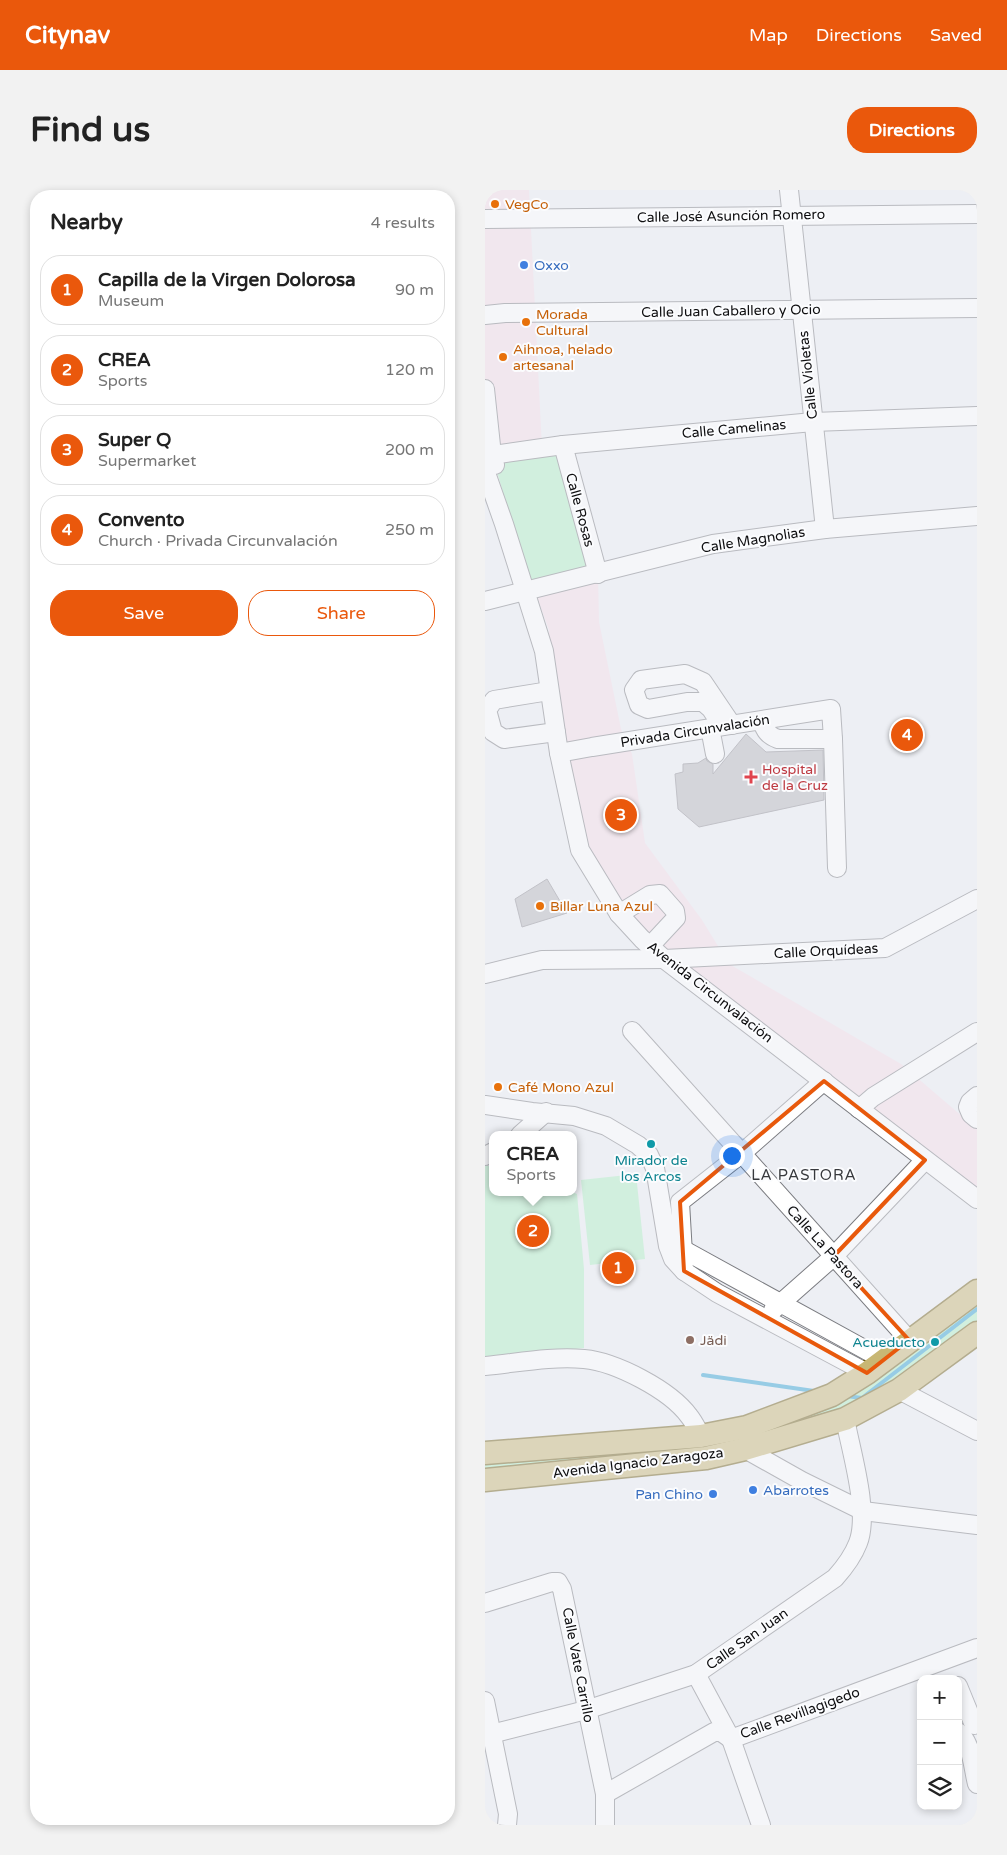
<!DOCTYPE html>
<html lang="en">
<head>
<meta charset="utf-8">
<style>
	:root { --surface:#fff; --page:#f2f2f2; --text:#222; --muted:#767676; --line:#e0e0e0; --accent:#ea580c }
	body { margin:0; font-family:"Varela Round",sans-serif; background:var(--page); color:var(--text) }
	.controls { position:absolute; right:15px; bottom:15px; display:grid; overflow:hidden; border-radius:10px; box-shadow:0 2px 8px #0003 }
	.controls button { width:45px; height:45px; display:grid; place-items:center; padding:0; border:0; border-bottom:1px solid var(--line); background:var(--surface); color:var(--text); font:25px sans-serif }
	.you { position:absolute; left:246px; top:965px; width:18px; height:18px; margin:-12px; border:4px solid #fff; border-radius:50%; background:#1a73e8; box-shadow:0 0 0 8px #1a73e833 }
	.badge { display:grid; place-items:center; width:32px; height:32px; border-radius:50%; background:var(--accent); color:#fff; font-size:16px; font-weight:700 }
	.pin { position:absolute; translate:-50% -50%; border:2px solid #fff; box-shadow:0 1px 5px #0006 }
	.popup { position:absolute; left:4px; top:941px; width:88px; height:65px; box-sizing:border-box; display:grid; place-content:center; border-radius:10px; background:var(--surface); filter:drop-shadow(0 1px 4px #0005); font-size:16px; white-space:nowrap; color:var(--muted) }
	.popup b { font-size:19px; color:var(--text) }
	.popup::after { content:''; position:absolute; left:50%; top:100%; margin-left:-10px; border:10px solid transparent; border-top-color:var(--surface) }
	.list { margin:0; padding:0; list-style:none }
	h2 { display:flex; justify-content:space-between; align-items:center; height:65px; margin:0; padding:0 20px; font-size:21px }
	h2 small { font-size:16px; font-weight:400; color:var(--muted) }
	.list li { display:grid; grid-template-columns:32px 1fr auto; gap:15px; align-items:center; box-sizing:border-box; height:70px; margin:0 10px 10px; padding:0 10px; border:1px solid var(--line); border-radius:20px }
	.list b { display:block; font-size:19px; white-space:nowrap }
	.list p { margin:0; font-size:16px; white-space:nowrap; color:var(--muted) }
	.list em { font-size:16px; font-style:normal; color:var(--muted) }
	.actions { display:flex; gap:10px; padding:15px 20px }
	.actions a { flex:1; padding:11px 0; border:1px solid var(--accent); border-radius:20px; text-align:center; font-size:18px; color:var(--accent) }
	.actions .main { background:var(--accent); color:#fff }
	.icon { flex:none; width:28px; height:28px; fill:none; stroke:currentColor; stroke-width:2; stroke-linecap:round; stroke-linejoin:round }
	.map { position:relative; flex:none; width:492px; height:1635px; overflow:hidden; border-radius:20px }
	header { display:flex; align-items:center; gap:30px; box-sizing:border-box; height:70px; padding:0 25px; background:var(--accent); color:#fff }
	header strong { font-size:24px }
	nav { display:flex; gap:28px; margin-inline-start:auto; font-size:18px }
	.intro { display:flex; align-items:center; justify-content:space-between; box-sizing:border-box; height:120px; padding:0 30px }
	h1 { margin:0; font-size:35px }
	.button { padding:12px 22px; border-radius:20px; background:var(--accent); color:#fff; font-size:18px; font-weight:700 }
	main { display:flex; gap:30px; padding:0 30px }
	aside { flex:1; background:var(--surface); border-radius:20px; box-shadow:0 2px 8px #0003 }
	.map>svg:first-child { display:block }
</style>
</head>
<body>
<header>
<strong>Citynav</strong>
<nav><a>Map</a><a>Directions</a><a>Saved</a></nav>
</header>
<div class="intro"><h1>Find us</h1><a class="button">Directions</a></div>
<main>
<aside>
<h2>Nearby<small>4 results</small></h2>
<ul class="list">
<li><span class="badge">1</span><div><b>Capilla de la Virgen Dolorosa</b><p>Museum</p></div><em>90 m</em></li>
<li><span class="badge">2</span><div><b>CREA</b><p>Sports</p></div><em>120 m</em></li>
<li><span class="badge">3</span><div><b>Super Q</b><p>Supermarket</p></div><em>200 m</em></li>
<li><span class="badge">4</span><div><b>Convento</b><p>Church · Privada Circunvalación</p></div><em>250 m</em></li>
</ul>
<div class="actions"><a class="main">Save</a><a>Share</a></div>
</aside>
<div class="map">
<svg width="492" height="1635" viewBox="0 0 492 1635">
	<rect width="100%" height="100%" fill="#edeff4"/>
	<!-- commercial -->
	<g fill="#f6dde7">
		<polygon points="0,0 44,0 57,258 7,265 0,199"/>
		<polygon points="113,384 114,432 136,539 147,564 160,653 217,730 244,774 416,874 492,939 492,1009 179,769 95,660 59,461 64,440 49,399"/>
	</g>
	<!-- green -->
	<g fill="#b0efc3">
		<polygon points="78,255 113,384 49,399 27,333 7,265"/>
		<polygon points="0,975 8,977 8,1002 87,1002 92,1004 99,1079 99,1158 0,1169"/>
		<polygon points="151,984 160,1069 105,1075 96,990"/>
		<polygon points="492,1108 492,1134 398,1200 354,1222 260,1254 0,1286 0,1267 129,1257 345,1212"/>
	</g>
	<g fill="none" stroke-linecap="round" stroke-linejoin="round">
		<!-- stream -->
		<g stroke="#2fa2d3" stroke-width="4">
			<polyline points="218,1185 329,1201"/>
			<polyline points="361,1206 377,1208 492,1119"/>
		</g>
	</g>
	<!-- building -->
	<g fill="#b6b5bb" stroke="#8d8c92">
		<polygon points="261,544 281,562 338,560 339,610 214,637 193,619 190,584 198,582 198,574 213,573 221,568 222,571 228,574 228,584"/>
		<polygon points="62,689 82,723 37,737 30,709"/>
		<polygon points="138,1067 141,1087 127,1089 125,1068"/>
	</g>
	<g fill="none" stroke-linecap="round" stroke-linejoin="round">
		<!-- minor casing -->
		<g stroke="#7b7c81" stroke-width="20">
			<g id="minor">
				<polyline points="304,0 340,339"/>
				<polyline points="0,29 492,24"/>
				<polyline points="0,125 20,123 492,118"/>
				<polyline points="0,199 7,265 10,275"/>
				<polyline points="78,255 113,384"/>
				<polyline points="0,266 78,255 328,232 492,226"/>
				<polyline points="0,280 19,334 59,461 74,563 95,660 134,724 157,749 179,769 492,1009"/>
				<polyline points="0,411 228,354 340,339 492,326"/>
				<polyline points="64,501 9,510 2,520 8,542 19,549 71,542"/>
				<polyline points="237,536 226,519 218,512 202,512 163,519 154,515 149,500 156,490 200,484 218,492 247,535"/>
				<polyline points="225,538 230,564"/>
				<polyline points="348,549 352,678"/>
				<path d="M74 563 107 557 346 519 348 549H293C282 545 280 540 276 530"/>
				<polyline points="134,724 165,705 175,704 190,721 191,728 165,756"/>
				<polyline points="0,784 57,770 179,769 400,758 492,709"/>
				<polyline points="147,841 424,1150"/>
				<polyline points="492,906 485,912 483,917 486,924 492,929"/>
				<polyline points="0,915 47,922 89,926 121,936 153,955 164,965 170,978 183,1056 188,1069 199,1081 232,1103 382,1183"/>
				<polyline points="374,919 388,907 492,842"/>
				<polyline points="35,945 61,922"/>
				<polyline points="0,966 8,962"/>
				<polyline points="197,1059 399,1170"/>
				<polyline points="199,1081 195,1012 256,964 339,891"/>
				<polyline points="288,1120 348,1067 440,970"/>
				<path d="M0 1176C32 1173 66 1166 99 1169 131 1172 185 1200 204 1226 209 1232 212 1239 216 1246"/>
				<polyline points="414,1200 492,1241"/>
				<polyline points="260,1259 317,1291 378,1321 492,1335"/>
				<polyline points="0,1413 67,1392 73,1392 77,1399 120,1604 120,1635"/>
				<polyline points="211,1484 246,1549 276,1635"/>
				<polyline points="473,1496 489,1535"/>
				<polyline points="0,1511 23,1624 22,1635"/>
				<path d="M473 1542C487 1552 488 1579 492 1594"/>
				<path d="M6 1544 101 1520 211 1484 350 1388C359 1378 368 1366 373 1353 385 1323 366 1261 360 1229"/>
				<polyline points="120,1604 229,1542 236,1542 246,1549 492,1458"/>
			</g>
		</g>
		<!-- major casing -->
		<g stroke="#6f5d15" stroke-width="25">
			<g id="major">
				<polyline points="0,1263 216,1246 262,1237 347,1205 382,1183 492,1101"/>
				<polyline points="0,1290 221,1268 260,1259 360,1229 414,1200 492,1143"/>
			</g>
		</g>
		<!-- minor -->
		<use href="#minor" stroke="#fff" stroke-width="18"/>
		<!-- major -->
		<use href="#major" stroke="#c8b774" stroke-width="22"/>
	</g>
	<!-- marked area -->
	<path d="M0 0H492V1635H0ZM339 891 440 970 348 1067 424 1150 382 1183 199 1081 195 1012Z" fill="#edeff4" fill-opacity=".55" fill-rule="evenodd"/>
	<path fill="none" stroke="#e8590c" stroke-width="4" stroke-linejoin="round" d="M339 891 440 970 348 1067 424 1150 382 1183 199 1081 195 1012Z"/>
	<!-- markers -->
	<g fill="#e8710a" stroke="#fbfcfe" stroke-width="2">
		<circle cx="10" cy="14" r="5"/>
		<circle cx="41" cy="132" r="5"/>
		<circle cx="18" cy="167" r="5"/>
		<circle cx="55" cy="716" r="5"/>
		<circle cx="13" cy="897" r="5"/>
	</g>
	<g fill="#3f7fe0" stroke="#fbfcfe" stroke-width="2">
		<circle cx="39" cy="75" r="5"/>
		<circle cx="268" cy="1300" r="5"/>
		<circle cx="228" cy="1304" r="5"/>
	</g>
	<path fill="#e0444e" stroke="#fbfcfe" stroke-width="2" d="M263.5 579.5h5v5h5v5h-5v5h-5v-5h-5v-5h5z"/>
	<g fill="#0f9aa8" stroke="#fbfcfe" stroke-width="2">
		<circle cx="166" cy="954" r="5"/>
		<circle cx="450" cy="1152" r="5"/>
	</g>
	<circle fill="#8d6e63" stroke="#fbfcfe" stroke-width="2" cx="205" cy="1150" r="5"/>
	<g text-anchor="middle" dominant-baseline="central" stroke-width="4" stroke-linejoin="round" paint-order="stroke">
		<!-- food labels -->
		<g font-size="14" fill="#c56008" stroke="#fbfcfe" text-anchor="start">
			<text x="20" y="14">VegCo</text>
			<text x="51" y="124">Morada<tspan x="51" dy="16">Cultural</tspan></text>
			<text x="28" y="159">Aihnoa, helado<tspan x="28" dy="16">artesanal</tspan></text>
			<text x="65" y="716">Billar Luna Azul</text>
			<text x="23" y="897">Café Mono Azul</text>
		</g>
		<!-- street labels -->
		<g font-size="14" fill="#0e0e10" stroke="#fbfcfe">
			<text transform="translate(246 26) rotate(-1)">Calle José Asunción Romero</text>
			<text transform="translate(246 121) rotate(-1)">Calle Juan Caballero y Ocio</text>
			<text transform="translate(323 185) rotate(-96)">Calle Violetas</text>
			<text transform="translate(249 239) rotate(-5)">Calle Camelinas</text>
			<text transform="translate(95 320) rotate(75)">Calle Rosas</text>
			<text transform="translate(268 350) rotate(-9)">Calle Magnolias</text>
			<text transform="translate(210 541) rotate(-9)">Privada Circunvalación</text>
			<text transform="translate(341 761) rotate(-3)">Calle Orquídeas</text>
			<text transform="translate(225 802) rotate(38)">Avenida Circunvalación</text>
			<text transform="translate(340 1057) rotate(48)">Calle La Pastora</text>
			<text transform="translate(153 1273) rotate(-7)">Avenida Ignacio Zaragoza</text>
			<text transform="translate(262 1449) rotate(-35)">Calle San Juan</text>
			<text transform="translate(93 1475) rotate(79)">Calle Vate Carrillo</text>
			<text transform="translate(315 1523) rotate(-20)">Calle Revillagigedo</text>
		</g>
		<!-- shop labels -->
		<g font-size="14" fill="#366cbe" stroke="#fbfcfe" text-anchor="start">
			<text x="49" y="75">Oxxo</text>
			<text x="278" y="1300">Abarrotes</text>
			<text x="218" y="1304" text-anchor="end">Pan Chino</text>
		</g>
		<!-- health labels -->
		<g font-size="14" fill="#be3a42" stroke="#fbfcfe" text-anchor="start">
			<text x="277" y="579">Hospital<tspan x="277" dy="16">de la Cruz</tspan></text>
		</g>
		<!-- culture labels -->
		<g font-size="14" fill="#0d838f" stroke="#fbfcfe">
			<text x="166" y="970">Mirador de<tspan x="166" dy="16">los Arcos</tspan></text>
			<text x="440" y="1152" text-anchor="end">Acueducto</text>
		</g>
		<!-- education labels -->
		<g font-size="14" fill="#785e54" stroke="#fbfcfe" text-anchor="start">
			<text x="215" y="1150">Jädi</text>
		</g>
		<!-- neighbourhood labels -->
		<g font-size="15" letter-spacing="1" fill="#37393d" stroke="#fbfcfe">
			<text x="319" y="985">LA PASTORA</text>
		</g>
	</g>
</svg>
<div class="controls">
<button>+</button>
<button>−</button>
<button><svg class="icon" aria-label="layers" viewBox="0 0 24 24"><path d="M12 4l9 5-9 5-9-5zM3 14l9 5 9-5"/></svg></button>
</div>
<div class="you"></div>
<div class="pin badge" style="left:133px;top:1078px">1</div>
<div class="pin badge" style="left:48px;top:1041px">2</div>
<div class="popup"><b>CREA</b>Sports</div>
<div class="pin badge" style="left:136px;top:625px">3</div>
<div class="pin badge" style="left:422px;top:545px">4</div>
</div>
</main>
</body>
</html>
